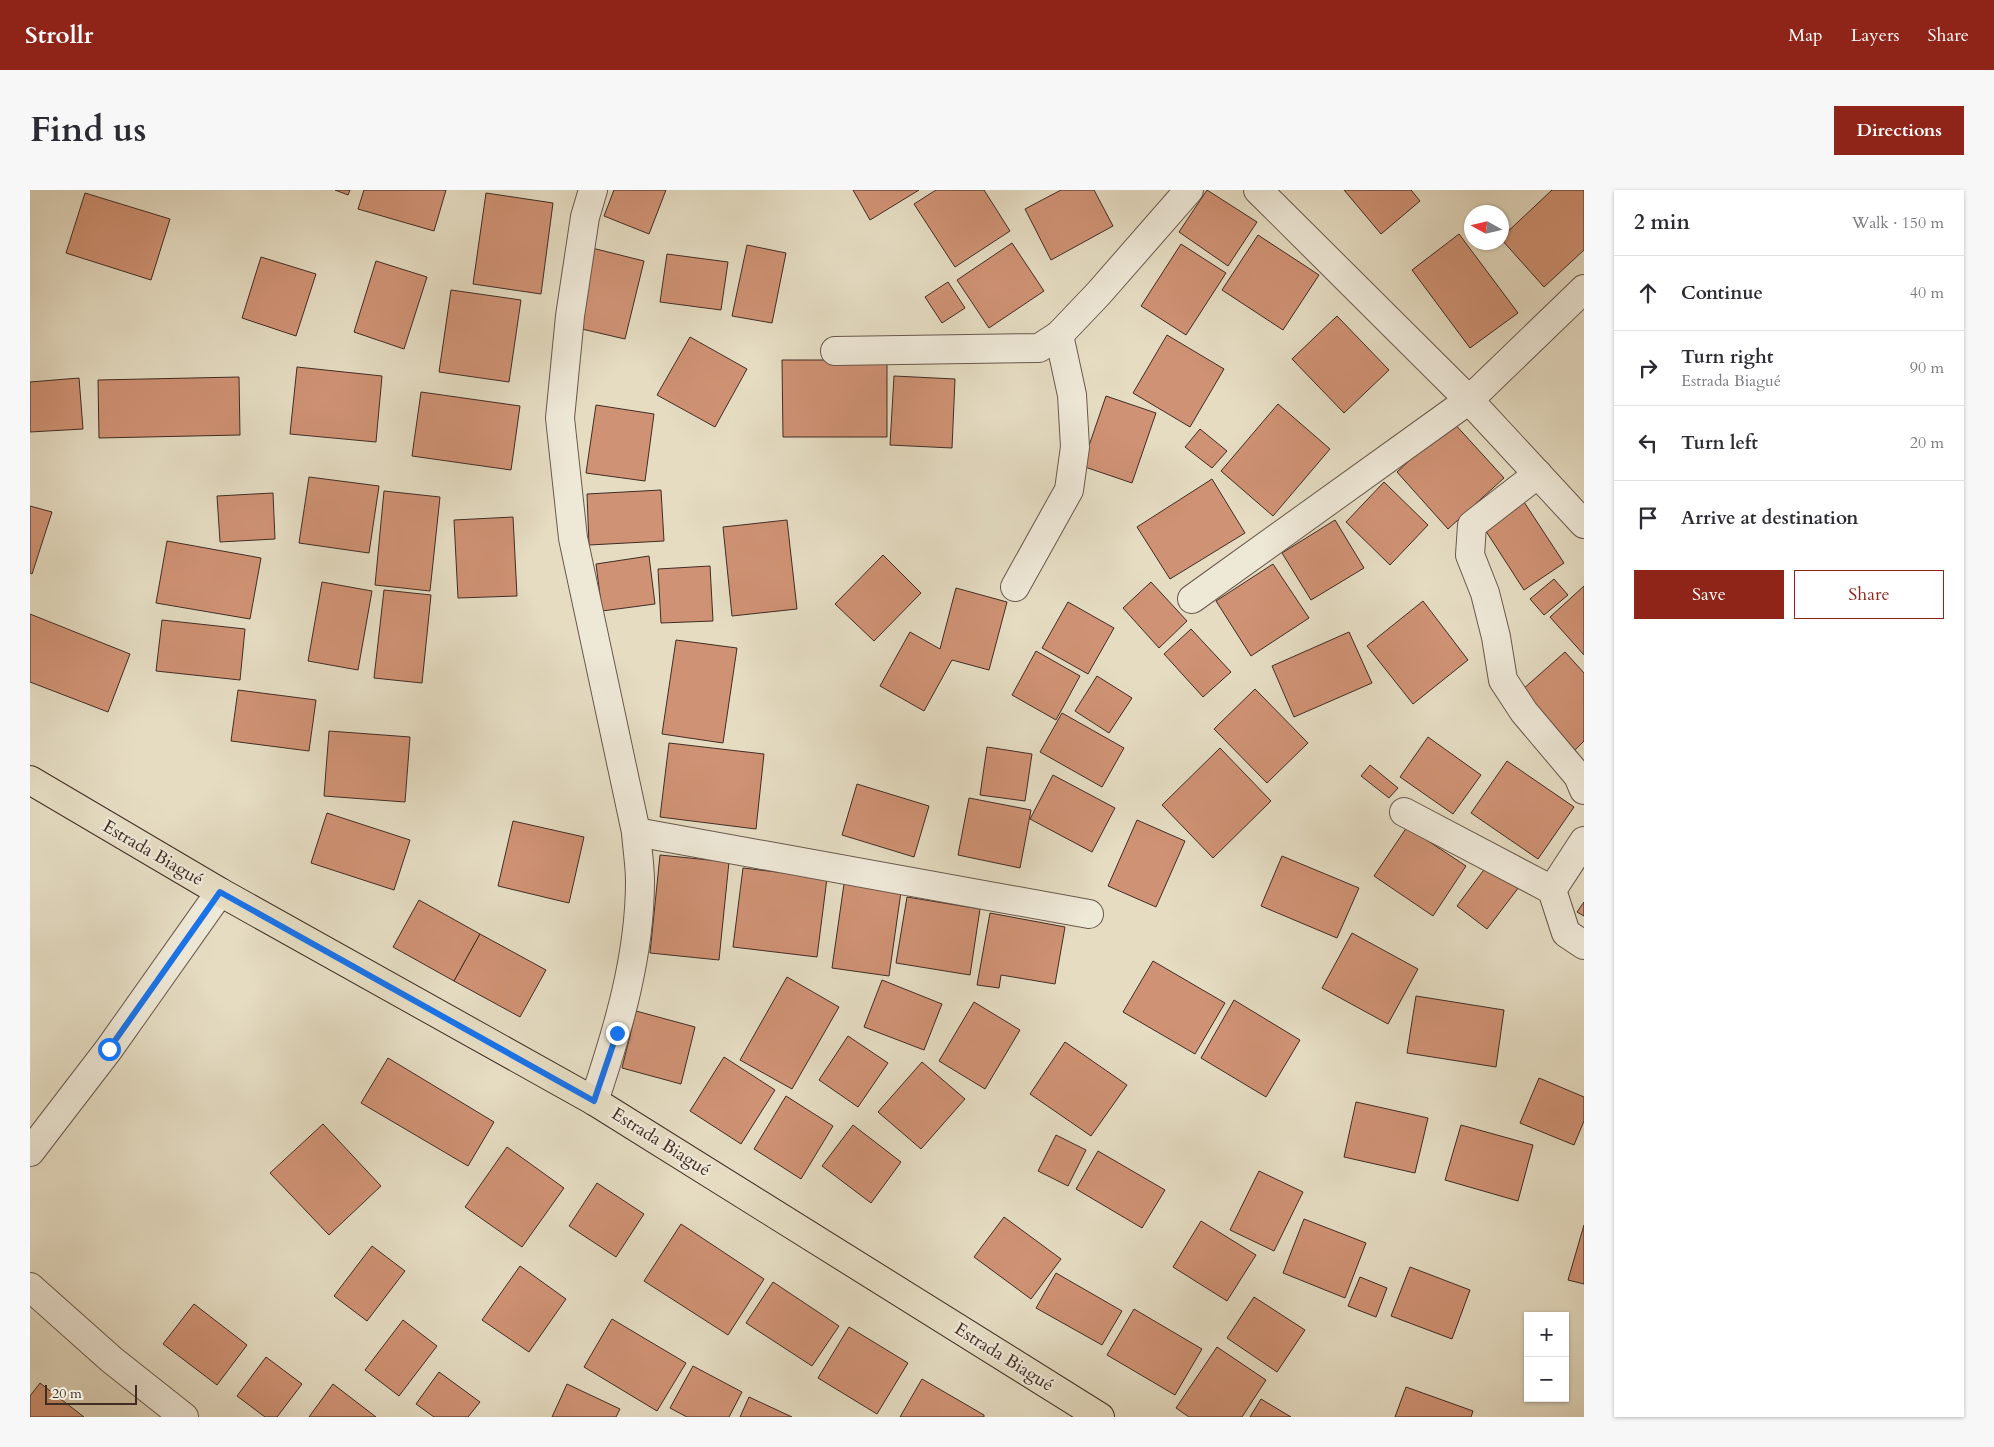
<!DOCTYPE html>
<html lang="en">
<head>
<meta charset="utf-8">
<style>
	:root { --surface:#fff; --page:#f7f7f7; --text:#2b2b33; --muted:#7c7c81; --line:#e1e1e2; --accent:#8f2418 }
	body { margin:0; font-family:Cardo,serif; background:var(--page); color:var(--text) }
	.controls { position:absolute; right:15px; bottom:15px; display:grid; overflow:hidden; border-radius:0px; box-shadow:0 1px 4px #0004 }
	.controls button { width:45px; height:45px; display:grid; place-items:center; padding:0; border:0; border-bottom:1px solid var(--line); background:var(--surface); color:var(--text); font:25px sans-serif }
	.compass { position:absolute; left:1434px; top:15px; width:45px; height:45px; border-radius:50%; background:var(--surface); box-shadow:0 1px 4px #0004; rotate:278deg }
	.scale { position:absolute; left:15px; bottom:12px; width:92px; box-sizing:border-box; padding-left:5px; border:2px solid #412c24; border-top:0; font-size:14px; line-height:18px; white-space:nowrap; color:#412c24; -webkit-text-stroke:4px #eee8d7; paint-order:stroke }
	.stop { position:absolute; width:15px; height:15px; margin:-11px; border:4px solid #1a73e8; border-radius:50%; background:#fff }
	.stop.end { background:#1a73e8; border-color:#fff; box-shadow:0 1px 5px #0008 }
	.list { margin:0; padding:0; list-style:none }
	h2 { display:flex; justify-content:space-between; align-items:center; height:65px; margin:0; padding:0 20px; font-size:21px }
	h2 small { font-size:16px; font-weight:400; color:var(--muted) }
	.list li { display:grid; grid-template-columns:32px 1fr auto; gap:15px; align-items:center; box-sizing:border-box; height:75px; padding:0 20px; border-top:1px solid var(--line) }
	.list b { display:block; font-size:19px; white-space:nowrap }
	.list p { margin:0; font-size:16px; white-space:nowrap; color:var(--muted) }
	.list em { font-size:16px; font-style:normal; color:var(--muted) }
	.actions { display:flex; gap:10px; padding:15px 20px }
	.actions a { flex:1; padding:11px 0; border:1px solid var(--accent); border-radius:0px; text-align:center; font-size:18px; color:var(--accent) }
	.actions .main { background:var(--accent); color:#fff }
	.icon { flex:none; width:28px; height:28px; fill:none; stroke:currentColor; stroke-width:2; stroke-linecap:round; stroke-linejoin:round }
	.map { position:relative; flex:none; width:1554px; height:1227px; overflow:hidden; border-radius:0px }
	header { display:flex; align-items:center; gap:30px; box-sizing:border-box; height:70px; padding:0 25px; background:var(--accent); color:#fff }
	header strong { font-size:24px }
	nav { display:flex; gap:28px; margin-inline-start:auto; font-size:18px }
	.intro { display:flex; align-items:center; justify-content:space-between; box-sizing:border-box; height:120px; padding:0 30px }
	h1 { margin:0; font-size:35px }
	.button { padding:12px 22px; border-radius:0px; background:var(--accent); color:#fff; font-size:18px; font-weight:700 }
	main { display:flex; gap:30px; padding:0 30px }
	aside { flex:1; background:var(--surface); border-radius:0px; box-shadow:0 1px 4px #0004 }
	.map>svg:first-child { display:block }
</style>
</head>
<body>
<header>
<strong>Strollr</strong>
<nav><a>Map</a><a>Layers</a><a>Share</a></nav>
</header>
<div class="intro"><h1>Find us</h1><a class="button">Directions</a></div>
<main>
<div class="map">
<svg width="1554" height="1227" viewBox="0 0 1554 1227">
	<rect width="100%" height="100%" fill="#e5dcc2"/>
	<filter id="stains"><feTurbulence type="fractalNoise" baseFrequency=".004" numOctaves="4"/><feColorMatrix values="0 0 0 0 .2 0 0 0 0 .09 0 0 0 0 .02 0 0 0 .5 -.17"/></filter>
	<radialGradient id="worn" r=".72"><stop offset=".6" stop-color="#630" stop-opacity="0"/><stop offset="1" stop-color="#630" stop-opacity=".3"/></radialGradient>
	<!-- building -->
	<g fill="#cf9274" stroke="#412c24">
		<polygon points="305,0 320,0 318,5"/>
		<polygon points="334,0 416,0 404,41 328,19"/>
		<polygon points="584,0 636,0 619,44 574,26"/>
		<polygon points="823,0 889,0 840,30"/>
		<polygon points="906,0 954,0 980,41 925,77 884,14"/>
		<polygon points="1031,0 1064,0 1083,36 1021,70 995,19"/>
		<polygon points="1177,0 1227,32 1198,76 1149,42"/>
		<polygon points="1314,0 1381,0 1390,11 1351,44"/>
		<polygon points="1522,0 1554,0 1554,60 1514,97 1472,50 1472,47"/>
		<polygon points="55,3 140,29 121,90 36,63"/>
		<polygon points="456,3 523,13 511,104 443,94"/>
		<polygon points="1429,44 1488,123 1440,158 1382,80"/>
		<polygon points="1228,45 1289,85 1253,140 1192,100"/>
		<polygon points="982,53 1014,101 959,138 927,90"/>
		<polygon points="1151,54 1196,83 1156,145 1111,116"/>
		<polygon points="717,55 756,63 742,133 702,126"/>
		<polygon points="562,58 614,71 595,149 543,137"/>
		<polygon points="637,64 698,72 691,120 630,112"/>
		<polygon points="231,67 286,84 266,146 212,128"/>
		<polygon points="346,71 397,87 374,159 324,142"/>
		<polygon points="918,92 935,118 912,133 895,107"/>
		<polygon points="421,100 491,110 479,192 409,182"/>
		<polygon points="1307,126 1359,180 1314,223 1262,169"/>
		<polygon points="1137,145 1194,179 1160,237 1103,203"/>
		<polygon points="660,147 717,179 685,237 627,205"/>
		<polygon points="752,170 857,170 857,247 753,247"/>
		<polygon points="267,177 352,186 346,252 260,244"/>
		<polygon points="864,186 925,189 922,258 860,255"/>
		<polygon points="209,187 210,245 69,248 68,190"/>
		<polygon points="49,188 53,239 0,242 0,192"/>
		<polygon points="391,202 490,216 481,280 382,266"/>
		<polygon points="1076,206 1126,223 1102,293 1052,276"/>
		<polygon points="1248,214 1300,259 1243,326 1191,281"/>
		<polygon points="566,215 624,224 615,291 556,283"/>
		<polygon points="1422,231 1474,288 1418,339 1367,282"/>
		<polygon points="1170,239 1197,261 1182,278 1155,257"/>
		<polygon points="279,287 349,296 339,363 269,353"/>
		<polygon points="1182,289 1215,343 1140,389 1107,337"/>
		<polygon points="1354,292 1398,335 1360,375 1316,332"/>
		<polygon points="631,300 634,351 559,355 557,304"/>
		<polygon points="354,301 410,307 400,401 345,395"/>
		<polygon points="243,303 245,349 190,352 187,306"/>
		<polygon points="1492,309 1534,373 1494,400 1452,335"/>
		<polygon points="0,316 22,322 2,384 0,383"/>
		<polygon points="483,327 487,406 428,408 424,330"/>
		<polygon points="757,330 767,419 702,426 693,337"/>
		<polygon points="1305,330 1334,378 1281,410 1252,363"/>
		<polygon points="137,351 231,368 220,429 126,413"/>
		<polygon points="853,365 891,403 844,451 805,414"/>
		<polygon points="619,366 625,414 572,421 566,374"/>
		<polygon points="1243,374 1279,428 1221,466 1186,411"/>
		<polygon points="680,376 683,431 631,433 628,379"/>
		<polygon points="1524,389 1538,405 1514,425 1500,409"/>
		<polygon points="292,392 342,401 328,480 278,471"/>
		<polygon points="1121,392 1157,431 1129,458 1093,418"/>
		<polygon points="1554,396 1554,465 1520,427"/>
		<polygon points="926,398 977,412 959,480 922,470 894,521 850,496 880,442 910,459"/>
		<polygon points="354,400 401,405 392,493 344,488"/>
		<polygon points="1393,411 1438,470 1383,514 1337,456"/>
		<polygon points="1038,412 1084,438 1058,484 1012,458"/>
		<polygon points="0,424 100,464 78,522 0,492"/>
		<polygon points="132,430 215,439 210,490 126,481"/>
		<polygon points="1161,439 1201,482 1173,507 1134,464"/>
		<polygon points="1319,442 1342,493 1264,527 1242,476"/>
		<polygon points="646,450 707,458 693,553 632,544"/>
		<polygon points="1006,461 1050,486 1026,530 982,505"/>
		<polygon points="1535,462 1554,483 1554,551 1545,560 1492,500"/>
		<polygon points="1067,486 1102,508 1079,543 1045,521"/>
		<polygon points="1225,499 1278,553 1237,593 1184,539"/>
		<polygon points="208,500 286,510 279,561 201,551"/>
		<polygon points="1032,523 1094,558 1072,597 1010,562"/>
		<polygon points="299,541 380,547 375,612 294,606"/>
		<polygon points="1398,547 1451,585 1423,624 1370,587"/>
		<polygon points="639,553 734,564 726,639 630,627"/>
		<polygon points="957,557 1002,564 995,611 950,605"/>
		<polygon points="1190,558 1241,611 1183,668 1132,615"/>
		<polygon points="1477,571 1544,617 1508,669 1441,623"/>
		<polygon points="1340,575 1368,598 1359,608 1331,586"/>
		<polygon points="1023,585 1085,618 1062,662 1000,629"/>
		<polygon points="827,594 899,616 884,667 812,645"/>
		<polygon points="939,608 1001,620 990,678 928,665"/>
		<polygon points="297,623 380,650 364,700 281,673"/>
		<polygon points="1107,630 1155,651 1126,717 1078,696"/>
		<polygon points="483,631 554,647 539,713 468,696"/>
		<polygon points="1377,637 1436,676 1403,726 1344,686"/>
		<polygon points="630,665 699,672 689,770 620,763"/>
		<polygon points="1252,666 1329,698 1307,748 1231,716"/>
		<polygon points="1459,673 1489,697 1457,739 1427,716"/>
		<polygon points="713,678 797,688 787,767 703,757"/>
		<polygon points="814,694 871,702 859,786 802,778"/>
		<polygon points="877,707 950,719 940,785 866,773"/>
		<polygon points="389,710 450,744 424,791 363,757"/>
		<polygon points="1554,712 1554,726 1547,722"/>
		<polygon points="960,723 1035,737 1025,794 971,785 969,798 947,795"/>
		<polygon points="1322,743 1388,779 1358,834 1292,798"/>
		<polygon points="450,744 516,780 490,827 424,791"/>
		<polygon points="1123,771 1195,813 1165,864 1093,822"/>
		<polygon points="757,787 809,817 762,899 710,870"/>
		<polygon points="852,790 912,814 894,860 834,837"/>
		<polygon points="1386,806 1474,820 1466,877 1377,863"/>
		<polygon points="1204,810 1270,850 1236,907 1171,868"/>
		<polygon points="944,812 990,840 955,899 909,871"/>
		<polygon points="606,821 665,837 651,894 592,878"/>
		<polygon points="818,846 858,873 828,917 789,890"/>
		<polygon points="1035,852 1097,895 1061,946 1000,904"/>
		<polygon points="694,867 745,900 711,954 660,921"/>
		<polygon points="358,868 464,932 438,976 331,913"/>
		<polygon points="892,872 935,909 891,959 848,922"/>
		<polygon points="1509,888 1554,907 1554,931 1544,955 1490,933"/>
		<polygon points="756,906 803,936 771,989 724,959"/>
		<polygon points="1326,912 1398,928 1385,983 1314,967"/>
		<polygon points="293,934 351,996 299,1045 240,983"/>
		<polygon points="823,935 871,972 841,1013 792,976"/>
		<polygon points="1431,935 1503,955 1488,1011 1415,990"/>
		<polygon points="1026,945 1056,960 1038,996 1008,981"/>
		<polygon points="477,957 534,998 492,1057 435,1017"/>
		<polygon points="1068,961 1135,1000 1112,1038 1046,999"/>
		<polygon points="1229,981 1273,1002 1244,1061 1200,1040"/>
		<polygon points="567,993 614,1024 586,1067 539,1036"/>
		<polygon points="974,1027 1031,1069 1001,1109 944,1067"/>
		<polygon points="1274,1029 1336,1053 1315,1108 1253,1083"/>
		<polygon points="1171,1031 1226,1065 1197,1111 1143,1077"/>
		<polygon points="651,1034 734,1089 698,1145 614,1091"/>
		<polygon points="1554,1035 1554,1094 1538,1090"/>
		<polygon points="342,1056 375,1081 337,1131 304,1106"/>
		<polygon points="490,1076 536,1109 499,1162 452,1130"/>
		<polygon points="1380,1077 1440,1100 1422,1149 1361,1126"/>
		<polygon points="1026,1083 1092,1121 1072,1155 1006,1118"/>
		<polygon points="1330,1087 1357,1098 1346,1127 1318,1116"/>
		<polygon points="743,1092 809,1136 782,1176 716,1133"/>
		<polygon points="1224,1107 1275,1140 1247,1182 1197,1148"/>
		<polygon points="164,1114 217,1155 187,1195 133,1154"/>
		<polygon points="1104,1119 1172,1159 1145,1205 1077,1165"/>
		<polygon points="582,1129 656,1173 627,1221 554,1177"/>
		<polygon points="373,1130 407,1156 369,1206 335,1180"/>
		<polygon points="819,1137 878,1173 847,1224 788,1188"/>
		<polygon points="1187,1157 1236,1190 1212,1227 1159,1227 1146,1218"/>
		<polygon points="236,1167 272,1194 247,1227 235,1227 207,1206"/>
		<polygon points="663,1176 712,1202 699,1227 657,1227 640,1218"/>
		<polygon points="409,1182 450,1212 438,1227 404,1227 386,1214"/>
		<polygon points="892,1189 954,1225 954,1227 870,1227"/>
		<polygon points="10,1193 54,1227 0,1227 0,1206"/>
		<polygon points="303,1194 346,1227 279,1227"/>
		<polygon points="537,1194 590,1219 586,1227 522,1227"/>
		<polygon points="1376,1197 1443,1221 1441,1227 1365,1227"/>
		<polygon points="719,1207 762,1227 710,1227"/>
		<polygon points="1231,1209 1261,1227 1220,1227"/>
	</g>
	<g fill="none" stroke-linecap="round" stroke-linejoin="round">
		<!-- minor casing -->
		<g stroke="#6a584c" stroke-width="30">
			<g id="minor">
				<path d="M563 0 555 27 540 126 530 228 543 348 606 642C607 658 610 675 610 691 610 766 588 840 564 911"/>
				<polyline points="1228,0 1439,210 1554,334"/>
				<polyline points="805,161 1009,158 1029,145 1069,103 1159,0"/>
				<polyline points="1508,284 1442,335 1440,365 1455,403 1466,447 1473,490 1494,522 1548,586 1554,600"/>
				<polyline points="985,397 1039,300 1045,257 1042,205 1029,145"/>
				<polyline points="1162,409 1439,210 1554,99"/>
				<polyline points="1374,622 1522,700 1536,743 1554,755"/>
				<polyline points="606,642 1059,724"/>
				<polyline points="1522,700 1554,651"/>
				<polyline points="0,962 79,859 190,702"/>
				<polyline points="0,1097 82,1170 154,1227"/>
			</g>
		</g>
		<!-- major casing -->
		<g stroke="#412c24" stroke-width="30">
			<polyline id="major" points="0,590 190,702 564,911 1070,1227"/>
		</g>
		<!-- minor -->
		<use href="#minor" stroke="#eee8d7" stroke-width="28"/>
		<!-- major -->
		<use href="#major" stroke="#e5dcc2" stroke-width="28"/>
	</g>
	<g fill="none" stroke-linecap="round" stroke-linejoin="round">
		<!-- route -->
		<polyline stroke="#1a73e8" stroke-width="6" points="79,859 190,702 564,911 587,843"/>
	</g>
	<g text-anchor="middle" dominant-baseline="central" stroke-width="4.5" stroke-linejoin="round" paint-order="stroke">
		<!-- street labels -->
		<g font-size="18" fill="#412c24" stroke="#eee8d7">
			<text transform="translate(123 663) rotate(30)">Estrada Biagué</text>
			<text transform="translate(631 952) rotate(32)">Estrada Biagué</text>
			<text transform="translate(974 1167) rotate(32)">Estrada Biagué</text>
		</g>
	</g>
	<rect width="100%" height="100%" filter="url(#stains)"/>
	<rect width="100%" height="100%" fill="url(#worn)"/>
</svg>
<div class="controls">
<button>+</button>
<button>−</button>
</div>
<svg class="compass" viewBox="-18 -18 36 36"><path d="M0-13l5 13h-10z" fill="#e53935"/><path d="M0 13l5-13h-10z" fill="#7c7c81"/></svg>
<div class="scale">20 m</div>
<div class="stop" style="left:79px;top:859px"></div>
<div class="stop end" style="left:587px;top:843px"></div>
</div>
<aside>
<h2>2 min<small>Walk · 150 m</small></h2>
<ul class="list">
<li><svg class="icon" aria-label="ahead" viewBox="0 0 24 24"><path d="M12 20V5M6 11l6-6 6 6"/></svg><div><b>Continue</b></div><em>40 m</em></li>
<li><svg class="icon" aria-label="right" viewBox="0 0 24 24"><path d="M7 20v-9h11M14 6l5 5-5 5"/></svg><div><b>Turn right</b><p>Estrada Biagué</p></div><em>90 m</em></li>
<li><svg class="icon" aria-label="left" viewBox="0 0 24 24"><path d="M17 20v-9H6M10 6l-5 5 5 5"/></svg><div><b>Turn left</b></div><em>20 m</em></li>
<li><svg class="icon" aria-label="arrive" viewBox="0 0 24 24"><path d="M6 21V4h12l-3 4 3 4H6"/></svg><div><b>Arrive at destination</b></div></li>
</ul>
<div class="actions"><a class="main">Save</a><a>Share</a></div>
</aside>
</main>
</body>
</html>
